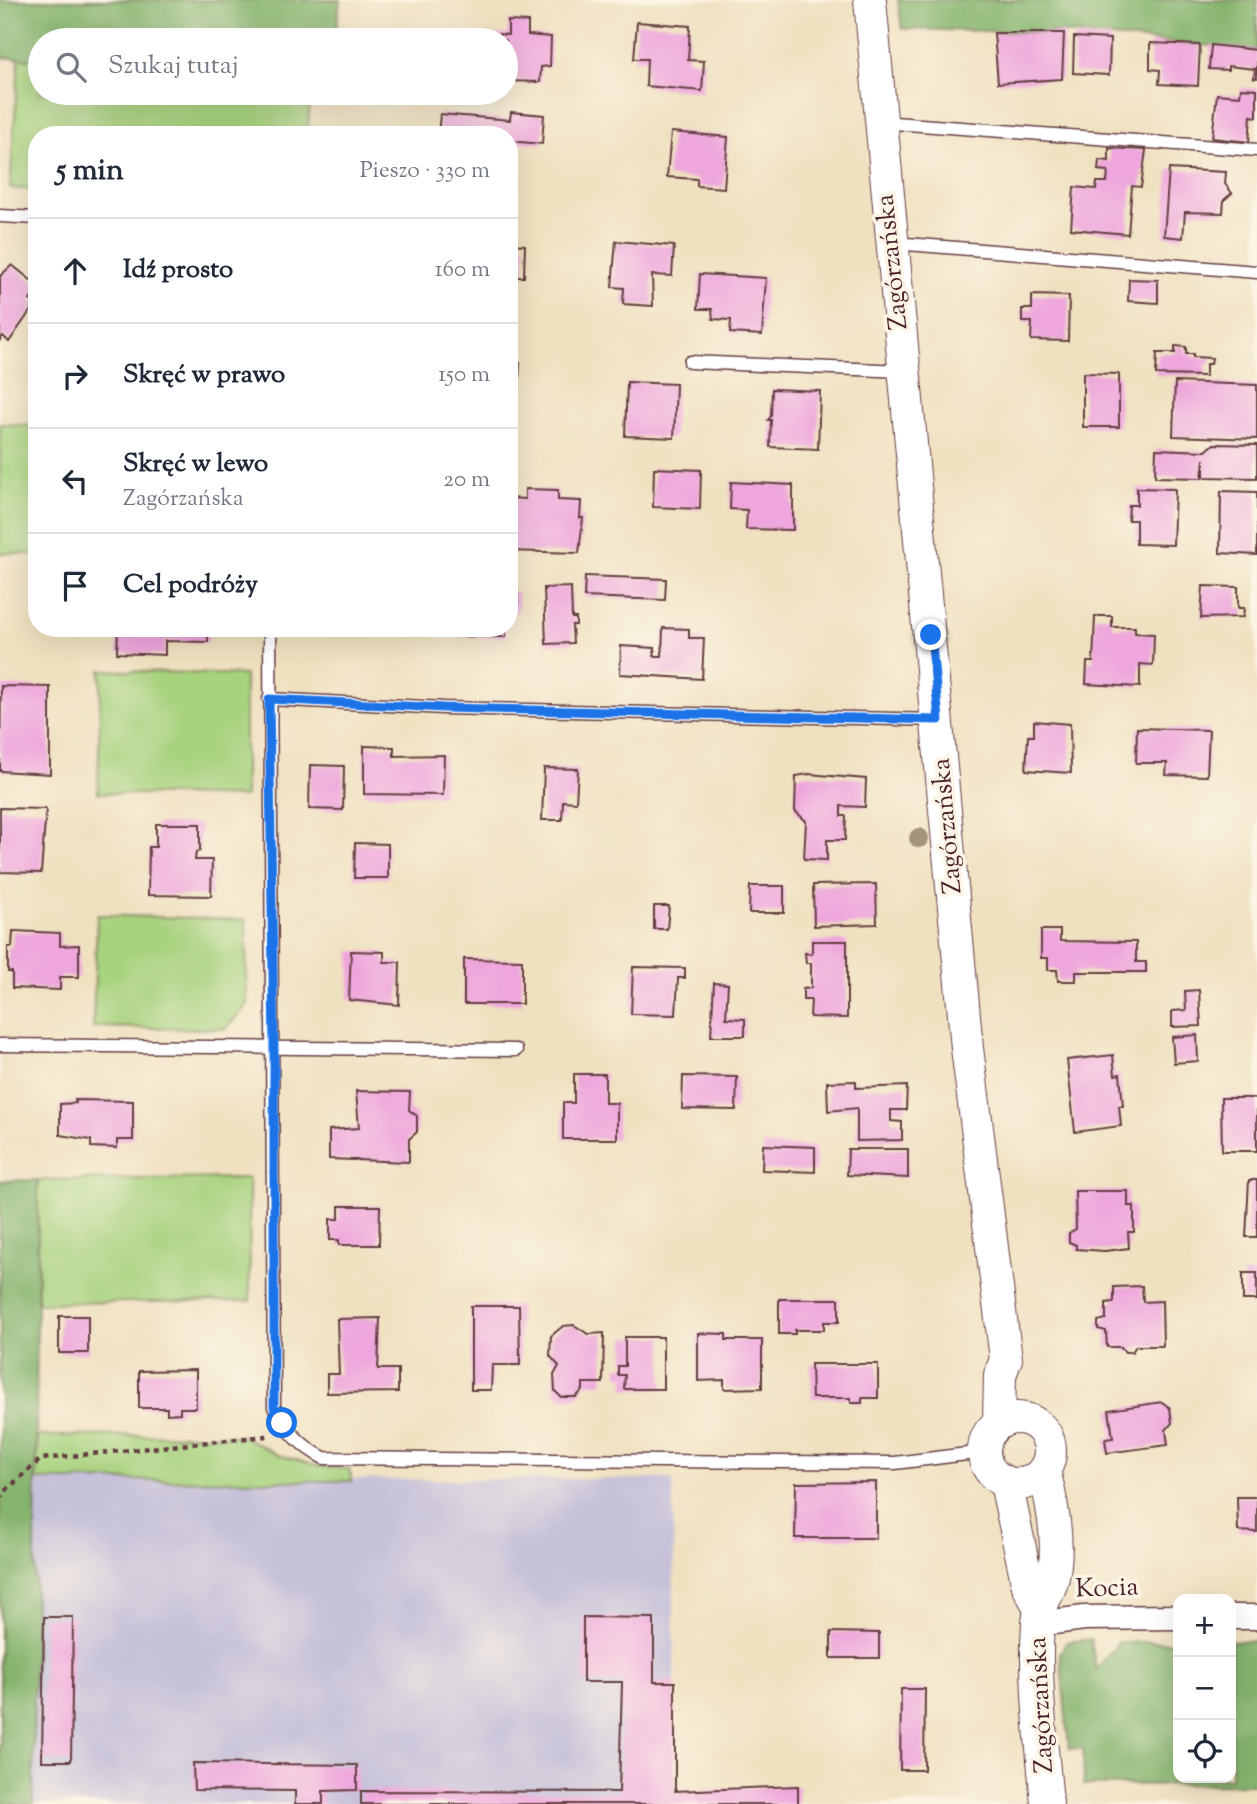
<!DOCTYPE html>
<html lang="pl">
<head>
<meta charset="utf-8">
<style>
	:root { --surface:#fff; --page:#f6f6f7; --text:#1f2937; --muted:#747a83; --line:#e0e1e3 }
	body { margin:0; font-family:"Sorts Mill Goudy",serif; background:var(--page); color:var(--text) }
	.controls { position:absolute; right:21px; bottom:21px; display:grid; overflow:hidden; border-radius:14px; box-shadow:0 7px 28px #0002 }
	.controls button { width:63px; height:63px; display:grid; place-items:center; padding:0; border:0; border-bottom:2px solid var(--line); background:var(--surface); color:var(--text); font:35px sans-serif }
	.stop { position:absolute; width:21px; height:21px; margin:-16px; border:5px solid #1a73e8; border-radius:50%; background:#fff }
	.stop.end { background:#1a73e8; border-color:#fff; box-shadow:0 2px 7px #0008 }
	.list { margin:0; padding:0; list-style:none }
	h2 { display:flex; justify-content:space-between; align-items:center; height:91px; margin:0; padding:0 28px; font-size:30px }
	h2 small { font-size:23px; font-weight:400; color:var(--muted) }
	.list li { display:grid; grid-template-columns:46px 1fr auto; gap:21px; align-items:center; box-sizing:border-box; height:105px; padding:0 28px; border-top:2px solid var(--line) }
	.list b { display:block; font-size:26px; white-space:nowrap }
	.list p { margin:0; font-size:23px; white-space:nowrap; color:var(--muted) }
	.list em { font-size:23px; font-style:normal; color:var(--muted) }
	.icon { flex:none; width:38px; height:38px; fill:none; stroke:currentColor; stroke-width:2; stroke-linecap:round; stroke-linejoin:round }
	.map { position:relative; flex:none; width:1257px; height:1804px; overflow:hidden }
	.search { position:absolute; background:var(--surface); box-shadow:0 7px 28px #0002; left:28px; top:28px; width:490px; height:77px; display:flex; align-items:center; gap:18px; box-sizing:border-box; padding:0 24px; border-radius:38px; color:var(--muted); font-size:26px }
	.panel { position:absolute; background:var(--surface); box-shadow:0 7px 28px #0002; left:28px; top:126px; width:490px; height:511px; border-radius:28px }
	.map>svg:first-child { display:block }
</style>
</head>
<body>
<div class="map">
<svg width="1257" height="1804" viewBox="0 0 1257 1804">
	<rect width="100%" height="100%" fill="#fcf5e5"/>
	<filter id="ink" filterUnits="userSpaceOnUse"><feTurbulence type="fractalNoise" baseFrequency=".0143" numOctaves="2"/><feDisplacementMap in="SourceGraphic" scale="14" xChannelSelector="R" yChannelSelector="G"/><feConvolveMatrix kernelMatrix="1 2 1 2 8 2 1 2 1" color-interpolation-filters="sRGB"/></filter>
	<filter id="wash" filterUnits="userSpaceOnUse"><feTurbulence type="fractalNoise" baseFrequency=".00686" numOctaves="4" result="noise"/><feDisplacementMap in="SourceGraphic" scale="28" xChannelSelector="R" yChannelSelector="G"/><feGaussianBlur stdDeviation="1.57" result="paint"/><feColorMatrix in="noise" values="0 0 0 0 0 0 0 0 0 0 0 0 0 0 0 0 0 1.4 0 .05"/><feComposite in="paint" operator="in"/></filter>
	<g filter="url(#wash)">
		<rect width="100%" height="100%" fill="#efe0bf"/>
		<!-- industrial -->
		<polygon fill="#c6c0d9" points="673,1479 675,1791 672,1804 33,1804 36,1480"/>
		<!-- green -->
		<g fill="#a7d27e" stroke="#787854" stroke-width="2">
			<polygon points="19,58 40,60 40,93 311,93 307,135 37,135 37,190 10,188"/>
			<polygon points="0,424 37,426 37,554 0,553"/>
			<polygon points="101,670 245,675 245,797 98,793"/>
			<polygon points="97,915 246,920 247,1005 226,1029 93,1027"/>
			<polygon points="249,1178 250,1301 38,1303 38,1180"/>
			<polygon points="204,1435 243,1436 278,1455 323,1467 349,1469 352,1481 36,1480 38,1436"/>
		</g>
		<!-- forest -->
		<g fill="#85b46d" stroke="#686a4c" stroke-width="2">
			<polygon points="0,0 340,0 335,40 40,40 40,60 0,57"/>
			<polygon points="898,0 1257,0 1257,50 1064,33 902,29"/>
			<polygon points="38,1180 33,1804 0,1804 0,1181"/>
			<polygon points="1091,1639 1096,1670 1119,1642 1178,1642 1178,1778 1231,1778 1231,1641 1257,1641 1257,1784 1084,1785 1083,1748 1069,1749 1060,1653 1067,1642"/>
		</g>
		<g id="blocks">
			<!-- building -->
			<g fill="#eea6dc">
				<polygon points="508,21 528,22 528,35 551,37 550,66 541,67 540,82 506,81 506,40 499,40 499,34 508,35"/>
				<polygon points="637,22 690,26 688,60 704,61 702,91 646,86 647,59 634,59"/>
				<polygon points="994,33 1064,33 1062,79 998,83"/>
				<polygon points="1074,37 1110,39 1109,75 1073,73"/>
				<polygon points="1150,43 1200,45 1198,86 1159,84 1160,70 1150,69"/>
				<polygon points="1211,45 1257,50 1257,78 1254,78 1255,69 1228,66 1228,70 1209,69"/>
				<polygon points="1241,88 1257,89 1257,117 1251,116 1249,142 1212,138 1217,94 1240,96"/>
				<polygon points="511,112 544,115 542,144 509,141 509,135 438,135 440,114 510,120"/>
				<polygon points="671,132 728,137 724,188 697,186 697,179 667,177"/>
				<polygon points="1109,148 1146,150 1141,187 1132,186 1128,234 1071,229 1074,187 1096,189 1097,182 1107,182 1108,171 1098,170 1099,160 1109,161"/>
				<polygon points="1169,169 1226,172 1225,184 1232,193 1224,200 1223,213 1185,212 1183,238 1164,236"/>
				<polygon points="616,241 674,246 672,276 652,275 653,306 623,304 624,288 612,287"/>
				<polygon points="509,244 525,245 524,277 509,277"/>
				<polygon points="12,265 37,285 37,291 30,300 35,304 9,342 3,336 0,340 0,276"/>
				<polygon points="700,274 766,278 762,335 730,333 731,320 713,319 712,309 698,309"/>
				<polygon points="1129,279 1158,280 1158,303 1128,301"/>
				<polygon points="1032,295 1069,296 1068,341 1031,340 1032,322 1022,322 1022,309 1032,309"/>
				<polygon points="1175,346 1186,347 1186,354 1193,354 1193,357 1212,358 1211,364 1206,364 1206,376 1156,375 1157,353 1175,353"/>
				<polygon points="509,363 520,363 518,396 509,395"/>
				<polygon points="1083,373 1119,374 1119,427 1083,427"/>
				<polygon points="627,382 676,384 674,438 625,436"/>
				<polygon points="1175,382 1257,385 1257,439 1173,436"/>
				<polygon points="772,389 820,391 818,449 770,447 771,420 768,420 771,416"/>
				<polygon points="1214,444 1257,445 1257,478 1204,477 1204,459 1202,478 1155,477 1156,449 1206,451"/>
				<polygon points="654,468 701,470 700,509 653,507"/>
				<polygon points="731,482 793,485 793,530 746,529 747,510 730,509"/>
				<polygon points="1137,488 1175,489 1173,545 1136,544 1136,520 1128,520 1129,505 1137,505"/>
				<polygon points="525,489 558,490 558,500 581,501 580,518 583,518 579,553 509,551 509,498 525,499"/>
				<polygon points="1221,491 1257,492 1257,555 1220,553"/>
				<polygon points="585,576 666,579 665,600 584,597"/>
				<polygon points="1203,586 1238,587 1238,608 1244,608 1243,617 1201,618"/>
				<polygon points="571,587 572,618 576,618 576,625 572,625 573,643 546,644 544,588"/>
				<rect x="509" y="593" width="9" height="19"/>
				<polygon points="1095,616 1112,616 1112,627 1135,627 1135,633 1154,634 1153,665 1140,664 1140,687 1086,684 1087,662 1093,662"/>
				<polygon points="118,628 208,628 208,642 165,641 165,655 117,653"/>
				<polygon points="325,628 384,628 384,634 325,632"/>
				<polygon points="454,628 506,628 506,637 454,636"/>
				<polygon points="663,628 689,629 689,638 704,638 702,679 620,674 621,646 655,648 654,656 662,656"/>
				<polygon points="1,686 50,687 50,774 0,771"/>
				<polygon points="1034,721 1070,724 1071,773 1026,770 1028,736 1034,736"/>
				<polygon points="1137,728 1209,730 1207,776 1166,775 1167,763 1136,763"/>
				<polygon points="364,746 394,747 394,756 444,755 443,795 364,794"/>
				<polygon points="310,765 344,766 343,810 309,809"/>
				<polygon points="544,768 578,769 576,802 563,801 562,820 542,820"/>
				<polygon points="808,774 866,779 865,807 841,806 841,816 846,816 845,840 827,840 827,860 804,859 806,821 795,811 796,776"/>
				<polygon points="0,808 46,809 41,873 0,872"/>
				<polygon points="156,824 200,824 200,851 196,852 195,860 212,860 211,896 148,895 149,847 156,847"/>
				<polygon points="355,843 388,844 388,878 354,878"/>
				<polygon points="876,884 877,924 814,926 813,885"/>
				<polygon points="750,886 784,886 784,913 749,913"/>
				<polygon points="654,906 669,906 667,929 654,929"/>
				<polygon points="1041,930 1060,930 1060,941 1136,942 1136,962 1146,962 1146,972 1076,972 1076,981 1058,981 1057,970 1048,970 1048,958 1041,958"/>
				<polygon points="13,931 60,933 60,946 79,945 79,977 60,977 60,990 12,988 12,972 8,972 8,947 12,947"/>
				<polygon points="812,941 847,941 847,1018 810,1017 811,1000 803,1000 803,989 811,988 811,963 806,963 805,953 812,954"/>
				<polygon points="351,951 384,952 384,962 400,962 399,1005 349,1000"/>
				<polygon points="464,959 522,960 522,1004 464,1004"/>
				<polygon points="633,967 685,968 685,978 678,978 676,1015 631,1014"/>
				<polygon points="714,983 728,984 726,1018 745,1019 745,1036 711,1036"/>
				<polygon points="1199,990 1201,1026 1172,1027 1172,1011 1186,1010 1185,991"/>
				<polygon points="1197,1035 1198,1061 1174,1063 1172,1037"/>
				<polygon points="1113,1055 1115,1075 1120,1074 1123,1106 1119,1106 1121,1126 1075,1132 1067,1060"/>
				<polygon points="574,1074 605,1074 605,1103 617,1103 617,1139 563,1139 563,1103 574,1103"/>
				<polygon points="683,1076 737,1077 736,1110 682,1109"/>
				<polygon points="856,1081 856,1088 907,1086 906,1110 891,1110 891,1121 902,1122 902,1140 857,1141 857,1108 828,1111 827,1082"/>
				<polygon points="356,1091 410,1092 409,1110 417,1116 417,1132 409,1139 409,1162 329,1159 329,1130 359,1128"/>
				<polygon points="1221,1098 1257,1098 1257,1151 1222,1151"/>
				<polygon points="75,1100 133,1101 133,1140 117,1140 117,1148 91,1147 91,1140 60,1135 60,1104 76,1103"/>
				<polygon points="763,1145 815,1147 815,1172 762,1170"/>
				<polygon points="848,1149 908,1149 908,1178 847,1175"/>
				<polygon points="1249,1180 1257,1180 1257,1237 1246,1237"/>
				<polygon points="1075,1191 1128,1191 1128,1206 1134,1206 1134,1232 1128,1232 1129,1248 1105,1251 1076,1249 1076,1245 1069,1242 1069,1233 1076,1229"/>
				<polygon points="339,1206 380,1206 379,1245 339,1245 339,1240 330,1240 330,1219 339,1219"/>
				<rect x="1243" y="1273" width="14" height="27"/>
				<polygon points="1142,1286 1143,1302 1162,1301 1163,1346 1136,1346 1132,1352 1125,1352 1121,1347 1107,1347 1106,1331 1098,1329 1098,1321 1106,1319 1106,1303 1114,1302 1114,1287"/>
				<polygon points="779,1299 839,1299 839,1322 824,1322 824,1330 795,1330 795,1334 779,1334"/>
				<polygon points="471,1306 519,1306 520,1365 492,1365 491,1390 471,1390"/>
				<rect x="59" y="1316" width="29" height="37"/>
				<polygon points="380,1318 378,1369 398,1369 398,1392 327,1393 327,1374 339,1374 337,1319"/>
				<polygon points="574,1325 588,1334 604,1333 603,1383 583,1383 583,1390 576,1397 561,1397 555,1391 554,1375 559,1366 550,1356 551,1336 563,1326"/>
				<polygon points="698,1333 726,1334 726,1340 762,1340 762,1388 724,1389 724,1380 698,1381"/>
				<polygon points="625,1337 663,1337 663,1389 624,1389 625,1375 618,1375 618,1366 625,1366"/>
				<polygon points="811,1364 878,1364 878,1398 862,1398 862,1403 851,1403 851,1398 812,1398"/>
				<polygon points="196,1370 196,1408 180,1408 180,1413 167,1414 167,1408 139,1408 139,1371"/>
				<polygon points="1162,1402 1170,1408 1172,1423 1166,1430 1168,1445 1107,1453 1105,1439 1113,1438 1109,1410"/>
				<polygon points="876,1482 876,1538 795,1538 796,1483"/>
				<polygon points="1237,1497 1257,1497 1257,1532 1238,1531"/>
				<polygon points="44,1617 73,1617 71,1761 42,1761"/>
				<polygon points="583,1617 654,1618 654,1682 675,1682 675,1791 798,1786 798,1804 361,1804 361,1791 619,1792 622,1682 583,1682"/>
				<polygon points="831,1632 879,1633 879,1658 831,1658"/>
				<polygon points="901,1689 925,1689 924,1770 900,1770"/>
				<polygon points="193,1763 357,1765 357,1790 323,1791 323,1804 295,1804 295,1791 194,1790"/>
			</g>
		</g>
	</g>
	<g filter="url(#ink)">
		<use href="#blocks" fill-opacity="0" stroke="#633c41" stroke-width="2"/>
		<g fill="none" stroke-linecap="round" stroke-linejoin="round">
			<!-- service casing -->
			<g stroke="#633c41" stroke-width="15">
				<g id="service">
					<polyline points="880,122 1257,150"/>
					<polyline points="0,216 37,218"/>
					<polyline points="894,243 1257,272"/>
					<polyline points="690,362 904,371"/>
					<path d="M270 628 274 1407C287 1430 300 1446 324 1458L895 1463 983 1452"/>
					<polyline points="269,699 444,708 936,720"/>
					<polyline points="0,1045 516,1050"/>
				</g>
			</g>
			<!-- minor casing -->
			<g stroke="#633c41" stroke-width="27">
				<g id="minor">
					<polyline points="1231,1617 1257,1617"/>
					<polyline points="1038,1624 1084,1618 1178,1617"/>
				</g>
			</g>
			<!-- tertiary casing -->
			<g stroke="#633c41" stroke-width="34">
				<g id="tertiary">
					<polyline points="870,0 967,1048 1006,1359 1000,1375 999,1423"/>
					<circle cx="1017" cy="1451" r="33"/>
					<path d="M1044 1470C1052 1501 1060 1545 1053 1577 1050 1593 1039 1604 1038 1622 1034 1682 1042 1744 1047 1804"/>
					<polyline points="1006,1483 1028,1586 1039,1606"/>
				</g>
			</g>
			<!-- path -->
			<polyline stroke="#633c41" stroke-width="4.5" stroke-dasharray="5 5" stroke-linecap="butt" points="0,1499 4,1492 41,1459 268,1436"/>
			<!-- service -->
			<use href="#service" stroke="#fff" stroke-width="12"/>
			<!-- minor -->
			<use href="#minor" stroke="#fff" stroke-width="24"/>
			<!-- tertiary -->
			<use href="#tertiary" stroke="#fff" stroke-width="32"/>
		</g>
		<!-- trees -->
		<circle fill="#a4947b" cx="919" cy="838" r="10"/>
	</g>
	<g fill="none" stroke-linecap="round" stroke-linejoin="round" filter="url(#ink)">
		<!-- route -->
		<polyline stroke="#1a73e8" stroke-width="9" points="282,1423 274,1407 274,1048 269,699 444,708 939,720 931,635"/>
	</g>
	<g text-anchor="middle" dominant-baseline="central" stroke-width="7" stroke-linejoin="round" paint-order="stroke">
		<!-- street labels -->
		<g font-size="26" fill="#4a1f2b" stroke="#fcf5e5">
			<text transform="translate(893 262) rotate(-96)">Zagórzańska</text>
			<text transform="translate(948 826) rotate(-95)">Zagórzańska</text>
			<text transform="translate(1107 1589) rotate(-2)">Kocia</text>
			<text transform="translate(1042 1705) rotate(-93)">Zagórzańska</text>
		</g>
	</g>
</svg>
<div class="controls">
<button>+</button>
<button>−</button>
<button><svg class="icon" aria-label="locate" viewBox="0 0 24 24"><circle cx="12" cy="12" r="6"/><path d="M12 2v4M12 18v4M2 12h4M18 12h4"/></svg></button>
</div>
<div class="stop" style="left:282px;top:1423px"></div>
<div class="stop end" style="left:931px;top:635px"></div>
<div class="search"><svg class="icon" aria-label="search" viewBox="0 0 24 24"><circle cx="10" cy="10" r="6"/><path d="M15 15l6 6"/></svg>Szukaj tutaj</div>
<section class="panel">
<h2>5 min<small>Pieszo · 330 m</small></h2>
<ul class="list">
<li><svg class="icon" aria-label="ahead" viewBox="0 0 24 24"><path d="M12 20V5M6 11l6-6 6 6"/></svg><div><b>Idź prosto</b></div><em>160 m</em></li>
<li><svg class="icon" aria-label="right" viewBox="0 0 24 24"><path d="M7 20v-9h11M14 6l5 5-5 5"/></svg><div><b>Skręć w prawo</b></div><em>150 m</em></li>
<li><svg class="icon" aria-label="left" viewBox="0 0 24 24"><path d="M17 20v-9H6M10 6l-5 5 5 5"/></svg><div><b>Skręć w lewo</b><p>Zagórzańska</p></div><em>20 m</em></li>
<li><svg class="icon" aria-label="arrive" viewBox="0 0 24 24"><path d="M6 21V4h12l-3 4 3 4H6"/></svg><div><b>Cel podróży</b></div></li>
</ul>
</section>
</div>
</body>
</html>
